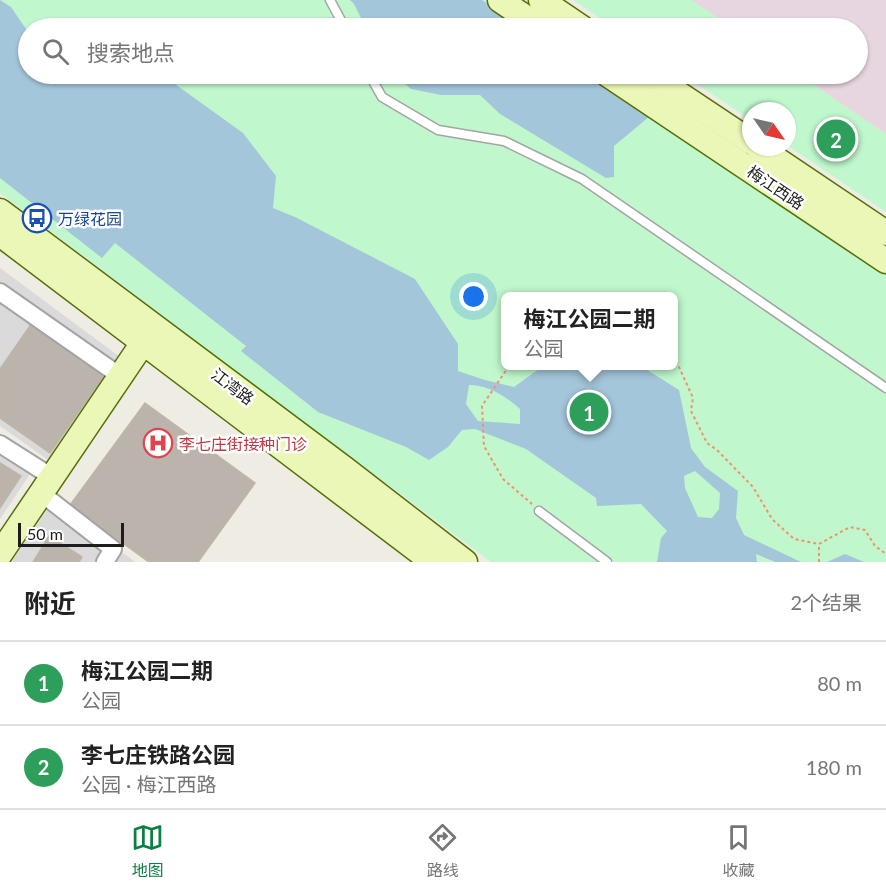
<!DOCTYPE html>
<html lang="zh">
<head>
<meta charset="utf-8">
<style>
	:root { --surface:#fff; --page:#f2f2f2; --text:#222; --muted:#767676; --line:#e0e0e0; --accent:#0b8043 }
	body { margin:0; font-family:Lato,"Noto Sans SC",sans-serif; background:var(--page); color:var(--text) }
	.compass { position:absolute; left:742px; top:102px; width:54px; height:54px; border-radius:50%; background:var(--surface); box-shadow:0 2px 4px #0004; rotate:124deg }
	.scale { position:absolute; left:18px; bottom:15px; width:106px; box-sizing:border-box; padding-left:6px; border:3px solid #1d1d1d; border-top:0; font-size:16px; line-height:21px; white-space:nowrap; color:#1d1d1d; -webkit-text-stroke:4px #fff; paint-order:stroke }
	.you { position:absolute; left:474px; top:297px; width:21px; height:21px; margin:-15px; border:4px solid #fff; border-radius:50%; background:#1a73e8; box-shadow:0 0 0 9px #1a73e833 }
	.badge { display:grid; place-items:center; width:39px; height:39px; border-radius:50%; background:var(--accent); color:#fff; font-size:20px; font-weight:700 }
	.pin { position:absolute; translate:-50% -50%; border:3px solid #fff; box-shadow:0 2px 6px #0006 }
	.popup { position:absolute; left:501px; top:292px; width:177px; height:78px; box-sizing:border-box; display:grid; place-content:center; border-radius:9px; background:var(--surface); filter:drop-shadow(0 2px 4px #0005); font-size:20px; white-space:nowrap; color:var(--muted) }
	.popup b { font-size:22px; color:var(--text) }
	.popup::after { content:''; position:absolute; left:50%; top:100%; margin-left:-12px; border:12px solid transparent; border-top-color:var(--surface) }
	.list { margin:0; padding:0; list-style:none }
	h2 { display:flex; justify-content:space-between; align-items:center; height:78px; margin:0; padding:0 24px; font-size:26px }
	h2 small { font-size:20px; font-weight:400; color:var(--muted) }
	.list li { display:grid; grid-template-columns:39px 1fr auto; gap:18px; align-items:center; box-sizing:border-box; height:84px; padding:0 24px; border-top:2px solid var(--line) }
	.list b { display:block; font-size:22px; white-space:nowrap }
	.list p { margin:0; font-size:20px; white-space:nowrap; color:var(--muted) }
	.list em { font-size:20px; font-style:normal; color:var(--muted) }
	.icon { flex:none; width:33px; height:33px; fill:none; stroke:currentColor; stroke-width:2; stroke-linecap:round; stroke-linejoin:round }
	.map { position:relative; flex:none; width:886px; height:562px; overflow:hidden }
	.search { position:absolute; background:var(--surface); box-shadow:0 2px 4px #0004; left:18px; right:18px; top:18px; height:66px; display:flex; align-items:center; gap:15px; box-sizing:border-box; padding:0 21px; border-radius:33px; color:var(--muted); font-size:22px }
	.sheet { height:246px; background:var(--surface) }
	nav { display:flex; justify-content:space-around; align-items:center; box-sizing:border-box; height:84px; border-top:2px solid var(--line); background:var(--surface); font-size:16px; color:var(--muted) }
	nav a { display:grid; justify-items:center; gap:3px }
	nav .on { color:var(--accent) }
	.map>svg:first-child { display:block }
</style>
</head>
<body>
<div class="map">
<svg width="886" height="562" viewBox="0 0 886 562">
	<rect width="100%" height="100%" fill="#eeece3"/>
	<!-- residential -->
	<g fill="#dbdada">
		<polygon points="0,268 120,357 51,462 0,426"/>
		<polygon points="0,453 30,474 0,519"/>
		<polygon points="47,510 126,555 135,562 11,562"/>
	</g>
	<!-- industrial -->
	<polygon fill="#e7d5e0" points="691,0 886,0 886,134 798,74 858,74 858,28 733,28"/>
	<!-- park -->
	<g fill="#c0f7cd" fill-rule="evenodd">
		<path d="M0 0H502L543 28H28V74H609L886 262V562H491L0 193ZM505 296H673V366H505Z"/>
		<polygon points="573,0 691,0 733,28 615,28"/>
		<polygon points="682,74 798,74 886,134 886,212 787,145 787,111 751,111 751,120"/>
	</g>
	<!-- water -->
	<g fill="#a4c6da" fill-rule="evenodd">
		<path d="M0 0 11 7 28 32V74H161L243 133 276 176 273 208 295 217 415 279 458 344V371L485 380 514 387 543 366H641L679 390 691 448 705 467 738 491 736 518 744 535 801 562H775L756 554 757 562H657L661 538 667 531 641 504 597 506 596 498 526 449 475 429 462 430 448 447 429 460 406 447 318 412 241 351 246 346 115 243 102 258 0 178ZM469 385C488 385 506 396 520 409V424L478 421 466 404ZM695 471 720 493 719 509 712 518 698 517 685 488 684 476Z"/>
		<polygon points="350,0 482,0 524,28 366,28 354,4"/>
		<polygon points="84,21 112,28 69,28"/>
		<polygon points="394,74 589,74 650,116 614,146 614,177 606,178 500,114 480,95 441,95 411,89"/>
		<polygon points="845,554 864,562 826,562 827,562"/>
	</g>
	<!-- building -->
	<g fill="#bab4ac" stroke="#bfb5a6" stroke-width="1.5">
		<polygon points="34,320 107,371 50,453 0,418 0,369"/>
		<polygon points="145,403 255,483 198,562 149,562 70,505"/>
		<polygon points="0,463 21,476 0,508"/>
		<polygon points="49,536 82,557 79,562 33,562"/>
	</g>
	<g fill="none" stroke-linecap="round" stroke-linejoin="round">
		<!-- lane casing -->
		<g stroke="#a4a4a4" stroke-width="11">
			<g id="lane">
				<polyline points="330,0 345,28"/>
				<polyline points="369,74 382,97 438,130 504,141 582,179 886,388"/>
				<polyline points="539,511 607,562"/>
			</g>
		</g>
		<!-- street casing -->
		<g stroke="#a4a4a4" stroke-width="20">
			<g id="street">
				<polyline points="0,292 120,376"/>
				<polyline points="0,444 52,477"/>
				<polyline points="41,493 113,549 105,562"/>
			</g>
		</g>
		<!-- secondary casing -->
		<g stroke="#546f08" stroke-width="27">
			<g id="secondary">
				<polyline points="500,0 541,28"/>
				<polyline points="541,0 582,28"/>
				<polyline points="607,74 886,261"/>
				<polyline points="649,74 751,142"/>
				<polyline points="758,147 886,233"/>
				<polyline points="0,211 345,469 465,562"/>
				<polyline points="0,234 433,562"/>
				<polyline points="0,554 151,331"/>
			</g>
		</g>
		<!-- path -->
		<g stroke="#f5906c" stroke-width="2" stroke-dasharray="3 3" stroke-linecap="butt">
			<polyline points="673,356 675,358 693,398 691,411 707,443 717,450 753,487 772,519 794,539 819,544 850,527 865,530 875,546 886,554"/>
			<polyline points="509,366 482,406 484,446 503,479 532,504"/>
			<polyline points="819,562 819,544"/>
		</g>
		<!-- lane -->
		<use href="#lane" stroke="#fff" stroke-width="8"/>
		<!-- street -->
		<use href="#street" stroke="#fff" stroke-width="16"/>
		<!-- secondary -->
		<use href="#secondary" stroke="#eaf7b7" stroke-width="24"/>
	</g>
	<!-- icons -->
	<defs>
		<g id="bus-ring" transform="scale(1.5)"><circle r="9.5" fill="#fff" stroke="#1a4fb4" stroke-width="1.5"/><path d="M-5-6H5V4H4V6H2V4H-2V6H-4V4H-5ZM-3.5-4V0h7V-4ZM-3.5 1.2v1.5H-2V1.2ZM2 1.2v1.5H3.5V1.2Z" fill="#1a4fb4"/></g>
		<g id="hospital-ring" transform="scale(1.5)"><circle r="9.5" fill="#fff" stroke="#e0444e" stroke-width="1.5"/><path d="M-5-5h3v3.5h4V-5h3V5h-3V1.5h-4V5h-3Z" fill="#e0444e"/></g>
	</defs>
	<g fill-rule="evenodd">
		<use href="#bus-ring" x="37" y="218"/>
		<use href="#hospital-ring" x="158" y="443"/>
	</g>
	<g text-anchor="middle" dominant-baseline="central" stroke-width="5" stroke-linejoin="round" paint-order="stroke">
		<!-- street labels -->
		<g font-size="16" fill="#1d1d1d" stroke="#fff">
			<text transform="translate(776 187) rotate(34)">梅江西路</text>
			<text transform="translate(233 386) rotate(37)">江湾路</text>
		</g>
		<!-- transit labels -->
		<g font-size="16" fill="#164399" stroke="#fff" text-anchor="start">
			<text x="58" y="218">万绿花园</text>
		</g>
		<!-- health labels -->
		<g font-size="16" fill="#be3a42" stroke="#fff" text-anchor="start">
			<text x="179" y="443">李七庄街接种门诊</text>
		</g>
	</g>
</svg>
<svg class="compass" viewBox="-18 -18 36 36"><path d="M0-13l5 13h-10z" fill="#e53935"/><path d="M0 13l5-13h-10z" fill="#767676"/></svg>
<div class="scale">50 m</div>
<div class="you"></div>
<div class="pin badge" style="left:589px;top:412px;background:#2e9e5b">1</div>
<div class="popup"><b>梅江公园二期</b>公园</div>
<div class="pin badge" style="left:836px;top:139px;background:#2e9e5b">2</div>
<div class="search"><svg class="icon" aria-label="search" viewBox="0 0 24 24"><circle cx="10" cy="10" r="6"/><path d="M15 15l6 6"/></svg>搜索地点</div>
</div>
<section class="sheet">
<h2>附近<small>2个结果</small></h2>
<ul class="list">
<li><span class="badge" style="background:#2e9e5b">1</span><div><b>梅江公园二期</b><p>公园</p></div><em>80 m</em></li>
<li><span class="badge" style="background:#2e9e5b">2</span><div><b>李七庄铁路公园</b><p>公园 · 梅江西路</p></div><em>180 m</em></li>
</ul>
</section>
<nav>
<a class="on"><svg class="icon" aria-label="map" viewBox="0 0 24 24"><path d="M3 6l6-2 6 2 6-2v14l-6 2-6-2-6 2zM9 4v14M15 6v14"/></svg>地图</a>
<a><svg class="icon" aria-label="directions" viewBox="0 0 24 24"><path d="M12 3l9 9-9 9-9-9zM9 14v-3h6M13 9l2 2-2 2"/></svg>路线</a>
<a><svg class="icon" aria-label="saved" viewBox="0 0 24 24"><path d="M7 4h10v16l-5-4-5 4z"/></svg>收藏</a>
</nav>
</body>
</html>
